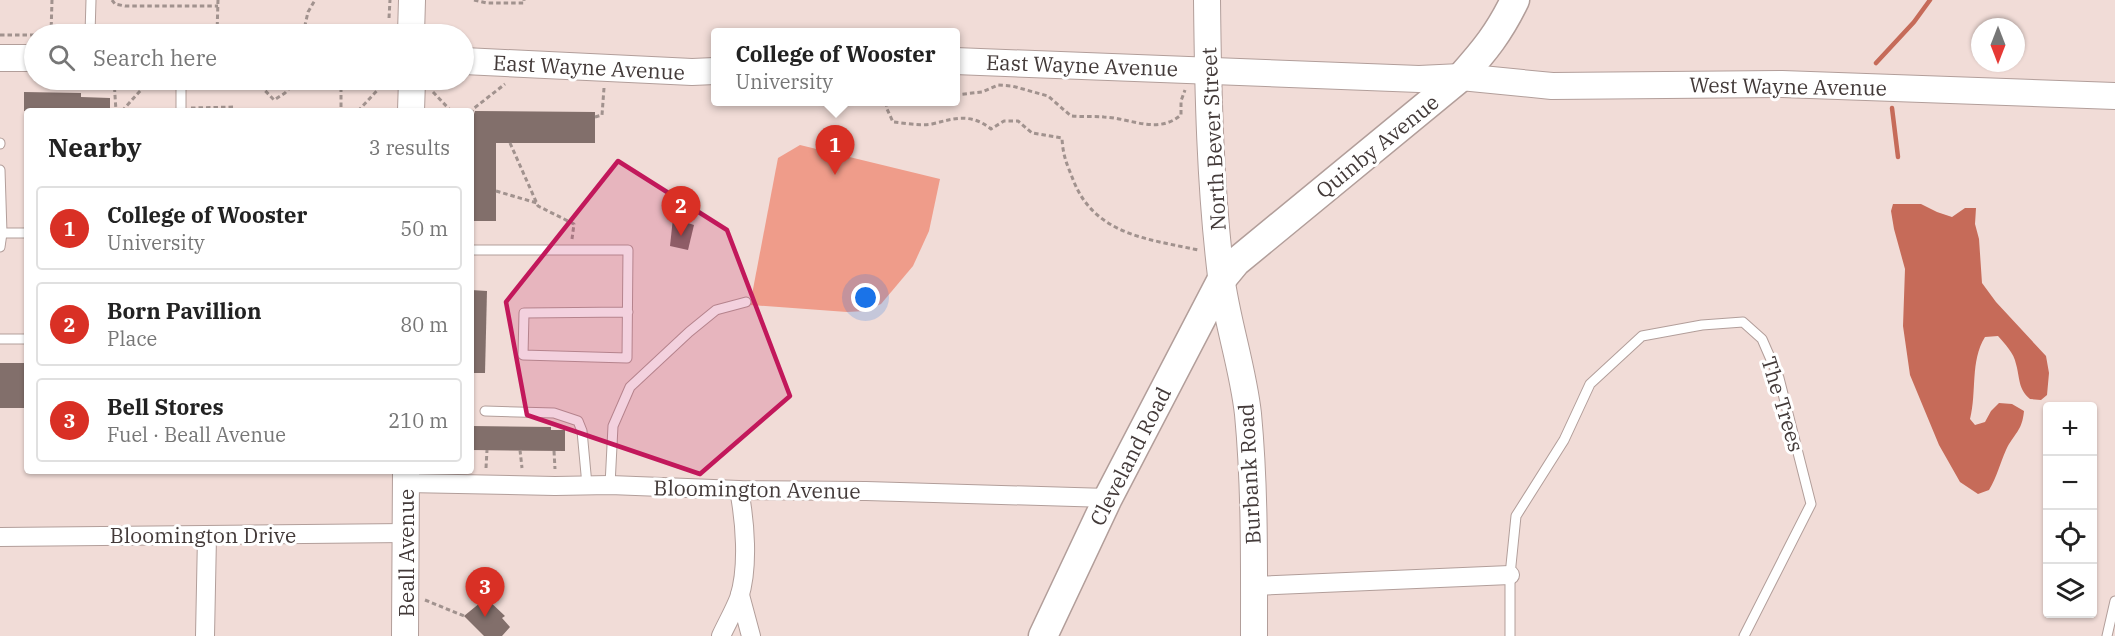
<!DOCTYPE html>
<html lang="en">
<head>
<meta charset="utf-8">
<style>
	:root { --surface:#fff; --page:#f2f2f2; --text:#222; --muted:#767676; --line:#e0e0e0; --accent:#d93025 }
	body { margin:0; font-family:"IBM Plex Serif",serif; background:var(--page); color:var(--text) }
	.controls { position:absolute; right:18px; bottom:18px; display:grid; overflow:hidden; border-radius:6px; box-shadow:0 2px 4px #0004 }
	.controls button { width:54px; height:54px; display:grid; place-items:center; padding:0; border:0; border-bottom:2px solid var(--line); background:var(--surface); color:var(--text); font:30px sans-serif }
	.compass { position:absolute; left:1971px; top:18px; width:54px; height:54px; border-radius:50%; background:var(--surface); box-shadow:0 2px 4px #0004; rotate:180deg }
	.you { position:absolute; left:866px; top:298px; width:21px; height:21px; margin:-15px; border:4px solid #fff; border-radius:50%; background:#1a73e8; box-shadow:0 0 0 9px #1a73e833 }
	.badge { display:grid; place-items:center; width:39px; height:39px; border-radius:50%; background:var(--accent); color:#fff; font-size:20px; font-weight:700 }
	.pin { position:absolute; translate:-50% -50px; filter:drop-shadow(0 2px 3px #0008) }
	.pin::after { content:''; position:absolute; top:32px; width:21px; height:18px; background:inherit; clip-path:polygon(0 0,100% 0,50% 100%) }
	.popup { position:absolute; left:711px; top:28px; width:249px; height:78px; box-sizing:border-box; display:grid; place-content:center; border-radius:6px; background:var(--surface); filter:drop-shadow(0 2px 4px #0005); font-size:20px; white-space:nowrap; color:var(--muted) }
	.popup b { font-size:22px; color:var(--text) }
	.popup::after { content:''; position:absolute; left:50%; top:100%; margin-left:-12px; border:12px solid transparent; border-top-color:var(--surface) }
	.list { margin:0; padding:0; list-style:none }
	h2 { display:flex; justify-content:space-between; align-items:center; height:78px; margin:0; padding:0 24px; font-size:26px }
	h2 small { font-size:20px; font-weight:400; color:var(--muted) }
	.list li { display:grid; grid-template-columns:39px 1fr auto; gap:18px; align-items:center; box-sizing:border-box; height:84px; margin:0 12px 12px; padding:0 12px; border:2px solid var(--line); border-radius:6px }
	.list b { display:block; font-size:22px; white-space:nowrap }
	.list p { margin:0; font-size:20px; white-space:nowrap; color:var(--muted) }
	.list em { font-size:20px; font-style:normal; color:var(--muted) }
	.icon { flex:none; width:33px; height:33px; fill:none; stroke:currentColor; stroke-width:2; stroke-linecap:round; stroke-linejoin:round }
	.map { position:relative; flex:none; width:2115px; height:636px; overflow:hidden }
	.search { position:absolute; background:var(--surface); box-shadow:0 2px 4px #0004; left:24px; top:24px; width:450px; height:66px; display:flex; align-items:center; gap:15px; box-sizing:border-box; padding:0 21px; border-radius:33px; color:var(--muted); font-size:22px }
	.panel { position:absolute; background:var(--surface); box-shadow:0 2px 4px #0004; left:24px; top:108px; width:450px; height:366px; border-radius:6px }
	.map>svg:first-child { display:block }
</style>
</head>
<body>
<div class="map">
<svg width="2115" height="636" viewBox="0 0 2115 636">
	<rect width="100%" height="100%" fill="#f1dcd7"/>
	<!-- green -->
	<polygon fill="#ef9c8a" points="800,145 940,179 929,231 913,266 881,304 865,311 847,312 750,305 778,158"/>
	<!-- water -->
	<path fill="#c66b59" d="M1893 204H1921L1937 212 1952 217 1965 208H1976L1975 224 1979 239 1982 283 1996 302 2046 356 2049 373 2047 395 2041 400 2030 399C2018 389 2020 378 2016 364 2014 353 2005 344 1998 336L1985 337C1970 361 1977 392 1970 419L1975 425 1985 422 1991 411 1999 403 2012 404 2024 411C2022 432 2014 433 2006 450 2000 463 1997 477 1989 490L1978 494 1960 482 1939 445 1910 375 1903 326 1905 269 1894 229 1891 211Z"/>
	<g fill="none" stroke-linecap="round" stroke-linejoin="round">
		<!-- stream -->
		<g stroke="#c66b59" stroke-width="4.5">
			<polyline points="1876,63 1914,22 1930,0"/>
			<polyline points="1892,108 1898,157"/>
		</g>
	</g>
	<!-- building -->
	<g fill="#826f6b">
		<polygon points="24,92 81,93 81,97 110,98 110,111 24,111"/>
		<polygon points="475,111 595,112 595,143 496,143 496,221 471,221 471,123"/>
		<polygon points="673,218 694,225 688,250 670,246"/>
		<polygon points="471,290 487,291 485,373 471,373"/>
		<rect x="0" y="363" width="27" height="45"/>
		<polygon points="471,426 551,427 551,430 565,430 565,451 471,450"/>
		<polygon points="486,598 505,616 502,618 510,627 502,636 484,636 464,616"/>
	</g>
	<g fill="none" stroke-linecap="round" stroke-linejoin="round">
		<!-- lane casing -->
		<g stroke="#b29e9a" stroke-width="11">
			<g id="lane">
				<polyline points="90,34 91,0"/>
				<polyline points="181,111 181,80"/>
				<polyline points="0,143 0,144"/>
				<polyline points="0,170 2,233 27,233"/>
				<polyline points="0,247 2,233"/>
				<polyline points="471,250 628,250 627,358 523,355 524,313 628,312"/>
				<polyline points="0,339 27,339"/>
				<polyline points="485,411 554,413 578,421 582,431 587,485"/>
				<polyline points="610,485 613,426 630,387 689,332 716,310 746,302"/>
				<polyline points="1510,636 1510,575 1516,516 1564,440 1590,384 1642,336 1702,325 1743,322 1762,339 1779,378 1811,504 1744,636"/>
				<polyline points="2107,636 2115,601"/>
			</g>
		</g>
		<!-- street casing -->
		<g stroke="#b29e9a" stroke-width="20">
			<g id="street">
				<polyline points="406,483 555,486 610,485 739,490 866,491 1108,498"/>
				<polyline points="0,537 406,533"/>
				<polyline points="1254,586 1510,575"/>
				<polyline points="740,595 751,636"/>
				<polyline points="205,636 207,536"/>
				<path d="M721 636C727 623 734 611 739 598 749 567 745 521 739 490"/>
			</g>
		</g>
		<!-- secondary casing -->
		<g stroke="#b29e9a" stroke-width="28">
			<g id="secondary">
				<path d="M1207 0C1208 92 1210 185 1221 276 1227 322 1243 368 1248 414 1255 488 1254 562 1254 636"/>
				<polyline points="411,34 412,0"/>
				<polyline points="0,58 34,58"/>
				<polyline points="464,61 692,72 715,71"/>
				<polyline points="955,61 1419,79 1461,77 1552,86 1782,84 2115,96"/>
				<polyline points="411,111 412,80"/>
				<polyline points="405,636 406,471"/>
			</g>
		</g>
		<!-- primary casing -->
		<g stroke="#b29e9a" stroke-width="31">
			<path id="primary" d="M1043 636 1108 498 1222 279 1236 262 1461 77C1485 50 1499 33 1515 0"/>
		</g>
		<!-- path -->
		<g stroke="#a1928e" stroke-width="3" stroke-dasharray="4.5 3" stroke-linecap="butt">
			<polyline points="112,0 115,4 125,6 218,6"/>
			<polyline points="474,0 487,3 524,3 524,0"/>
			<polyline points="389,18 390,0"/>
			<polyline points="51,34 52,0"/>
			<polyline points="217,34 218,0"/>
			<polyline points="303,34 308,12 315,0"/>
			<polyline points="0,35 34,35"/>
			<polyline points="114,80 116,111"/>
			<polyline points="255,80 274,100 285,93 297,80"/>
			<polyline points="341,80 341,111"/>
			<polyline points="433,92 451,111"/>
			<path d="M955 95 982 92 998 85 1012 86 1048 96 1071 116C1082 117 1094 116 1104 117 1131 118 1157 135 1181 115V101L1185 90"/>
			<path d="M886 102 887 109 893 122C905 123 919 126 932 124 955 118 971 113 991 129L1004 121H1018L1032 133 1062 138C1063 157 1067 164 1074 182 1096 235 1148 239 1198 250"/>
			<polyline points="191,108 235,107 235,110"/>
			<polyline points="122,111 150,80"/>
			<polyline points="358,111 387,80"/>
			<polyline points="471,114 473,109 505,84"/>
			<polyline points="595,117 602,115 604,88"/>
			<polyline points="510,143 538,206 574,224 572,239"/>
			<polyline points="496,191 537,203"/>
			<polyline points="520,450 522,468"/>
			<polyline points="554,451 555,469"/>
			<polyline points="486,468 487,450"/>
			<polyline points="425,600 464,616"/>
		</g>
		<!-- lane -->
		<use href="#lane" stroke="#fff" stroke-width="9"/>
		<!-- street -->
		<use href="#street" stroke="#fff" stroke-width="18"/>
		<!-- secondary -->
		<use href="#secondary" stroke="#fff" stroke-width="26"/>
		<!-- primary -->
		<use href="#primary" stroke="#fff" stroke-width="28"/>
	</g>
	<!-- marked area -->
	<path fill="#c2185b" fill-opacity="0.2" stroke="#c2185b" stroke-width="4.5" stroke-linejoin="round" d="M618 161 727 230 790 396 700 474 527 415 506 302Z"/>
	<g text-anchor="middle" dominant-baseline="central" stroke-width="6" stroke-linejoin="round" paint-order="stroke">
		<!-- street labels -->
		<g font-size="21" fill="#433a39" stroke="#fff">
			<text transform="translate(1082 65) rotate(2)">East Wayne Avenue</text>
			<text transform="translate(589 67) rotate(3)">East Wayne Avenue</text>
			<text transform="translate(1788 86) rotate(1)">West Wayne Avenue</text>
			<text transform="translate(1213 139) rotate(-93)">North Bever Street</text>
			<text transform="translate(1377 146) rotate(-39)">Quinby Avenue</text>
			<text transform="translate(1783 404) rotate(73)">The Trees</text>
			<text transform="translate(1130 456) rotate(-63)">Cleveland Road</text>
			<text transform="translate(1249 474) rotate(-93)">Burbank Road</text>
			<text transform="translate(757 489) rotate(1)">Bloomington Avenue</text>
			<text x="203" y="535">Bloomington Drive</text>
			<text transform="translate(406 553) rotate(-90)">Beall Avenue</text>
		</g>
	</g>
</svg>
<div class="controls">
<button>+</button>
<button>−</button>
<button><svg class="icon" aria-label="locate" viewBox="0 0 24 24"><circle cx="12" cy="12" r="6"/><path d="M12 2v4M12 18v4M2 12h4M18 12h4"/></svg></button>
<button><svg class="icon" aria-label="layers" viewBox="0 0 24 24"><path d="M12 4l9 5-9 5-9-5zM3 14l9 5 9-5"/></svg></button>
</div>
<svg class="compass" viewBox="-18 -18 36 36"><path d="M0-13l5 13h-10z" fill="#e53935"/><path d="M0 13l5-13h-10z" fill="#767676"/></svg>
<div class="you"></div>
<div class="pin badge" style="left:835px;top:175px">1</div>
<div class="popup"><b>College of Wooster</b>University</div>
<div class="pin badge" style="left:681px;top:236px">2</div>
<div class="pin badge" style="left:485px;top:617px">3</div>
<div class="search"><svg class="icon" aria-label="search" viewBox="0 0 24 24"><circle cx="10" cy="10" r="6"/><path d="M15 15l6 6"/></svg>Search here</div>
<section class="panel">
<h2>Nearby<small>3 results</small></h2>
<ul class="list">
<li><span class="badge">1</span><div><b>College of Wooster</b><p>University</p></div><em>50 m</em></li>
<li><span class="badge">2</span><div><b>Born Pavillion</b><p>Place</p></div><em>80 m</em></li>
<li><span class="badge">3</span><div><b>Bell Stores</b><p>Fuel · Beall Avenue</p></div><em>210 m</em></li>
</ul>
</section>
</div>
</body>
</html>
